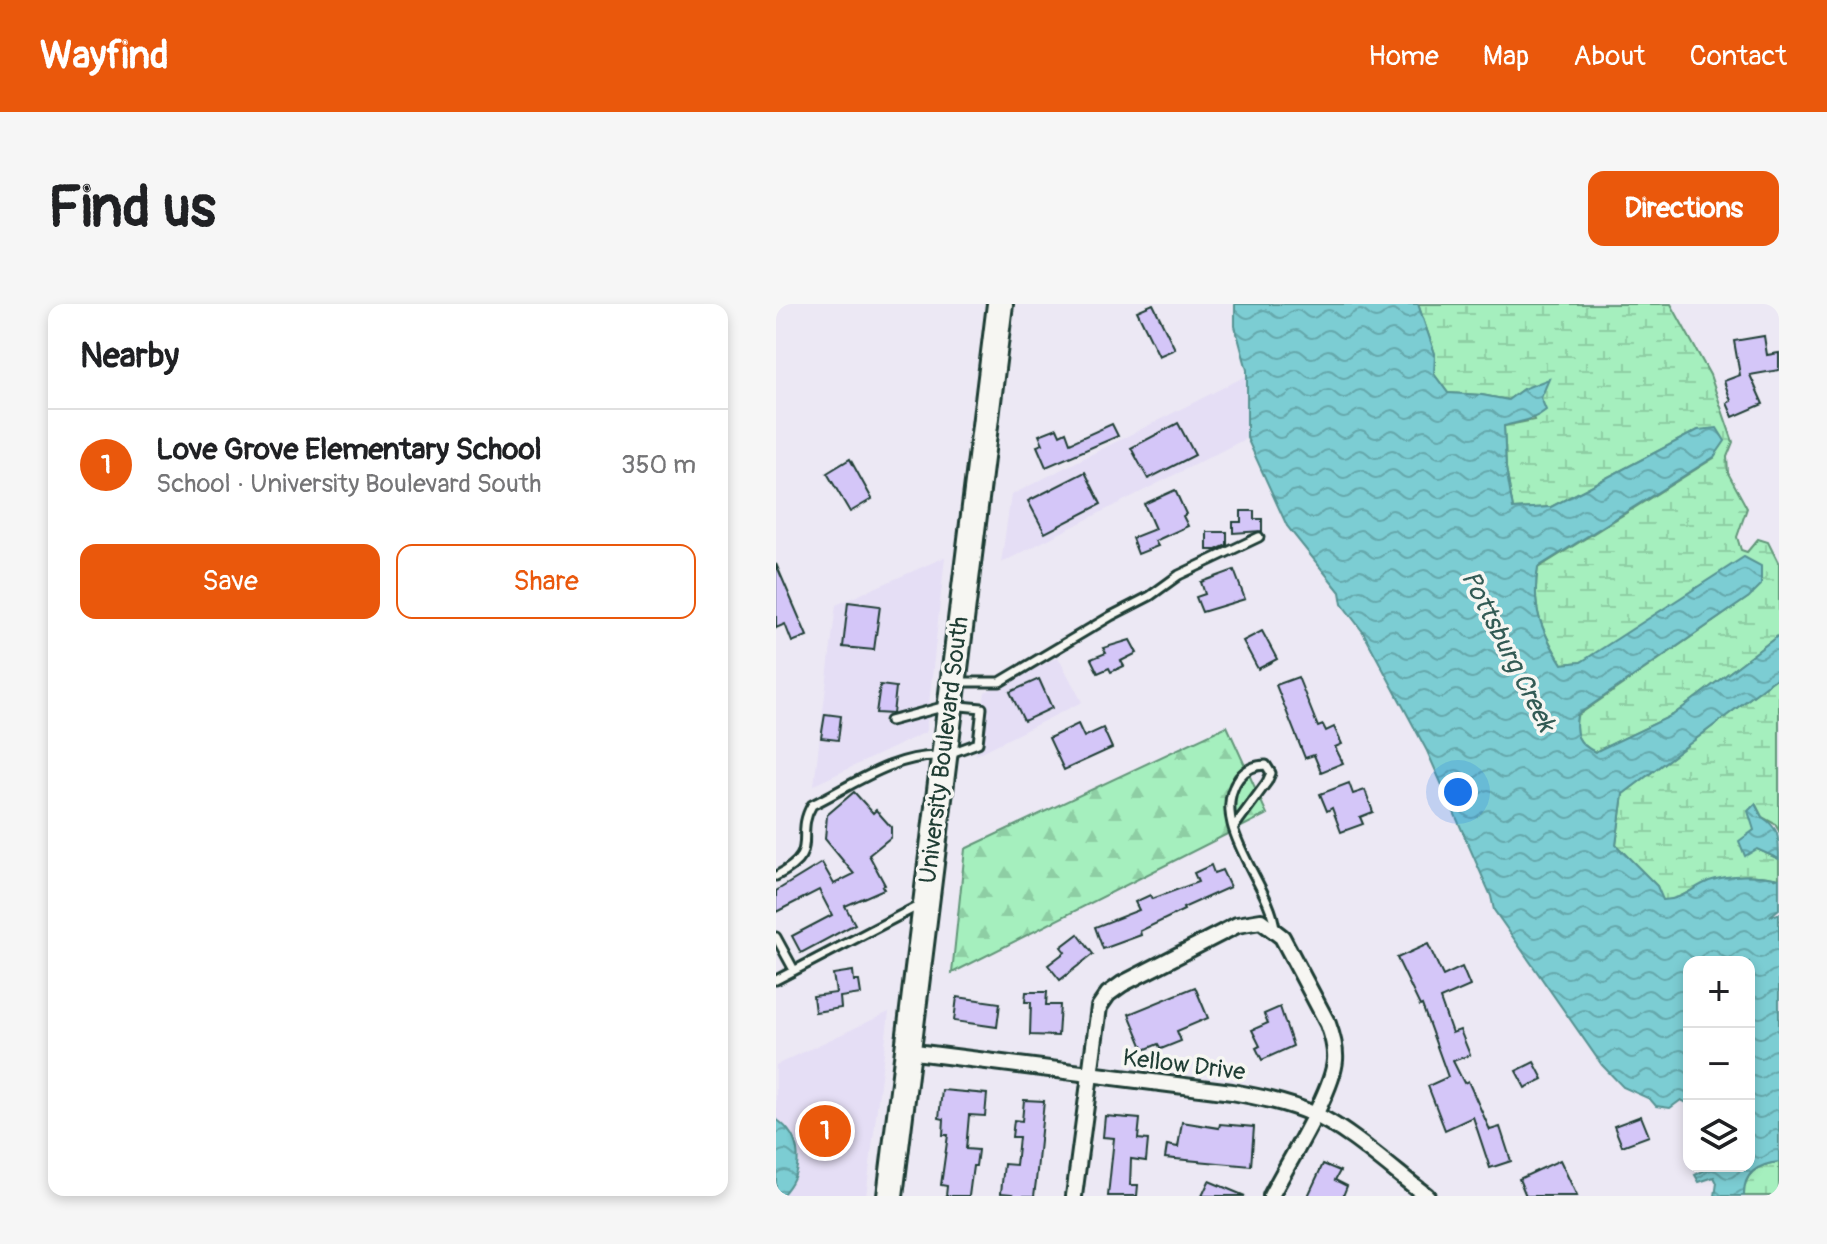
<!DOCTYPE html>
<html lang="en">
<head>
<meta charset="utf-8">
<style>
	:root { --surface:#fff; --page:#f6f6f6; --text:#202124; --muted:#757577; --line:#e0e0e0; --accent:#ea580c }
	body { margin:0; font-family:Pangolin,sans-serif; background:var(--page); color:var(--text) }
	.controls { position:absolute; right:24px; bottom:24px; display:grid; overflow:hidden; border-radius:16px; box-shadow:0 4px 12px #0003 }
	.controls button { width:72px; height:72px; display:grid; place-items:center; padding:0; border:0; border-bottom:2px solid var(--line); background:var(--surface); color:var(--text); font:40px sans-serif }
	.you { position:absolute; left:682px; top:488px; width:28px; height:28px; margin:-20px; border:6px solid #fff; border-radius:50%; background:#1a73e8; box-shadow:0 0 0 12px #1a73e833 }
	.badge { display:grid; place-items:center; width:52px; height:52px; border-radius:50%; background:var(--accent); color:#fff; font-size:26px; font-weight:700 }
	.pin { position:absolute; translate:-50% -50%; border:4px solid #fff; box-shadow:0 2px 8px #0006 }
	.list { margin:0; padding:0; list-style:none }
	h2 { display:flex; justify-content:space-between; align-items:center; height:104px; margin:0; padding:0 32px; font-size:34px }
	h2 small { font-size:26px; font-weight:400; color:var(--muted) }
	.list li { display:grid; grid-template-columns:52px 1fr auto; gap:24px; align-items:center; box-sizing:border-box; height:112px; padding:0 32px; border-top:2px solid var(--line) }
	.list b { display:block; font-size:30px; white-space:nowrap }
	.list p { margin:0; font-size:26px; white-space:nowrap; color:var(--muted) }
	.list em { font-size:26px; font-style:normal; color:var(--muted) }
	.actions { display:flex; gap:16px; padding:24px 32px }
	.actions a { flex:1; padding:18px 0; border:2px solid var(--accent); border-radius:16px; text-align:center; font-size:28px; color:var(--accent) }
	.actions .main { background:var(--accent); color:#fff }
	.icon { flex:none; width:44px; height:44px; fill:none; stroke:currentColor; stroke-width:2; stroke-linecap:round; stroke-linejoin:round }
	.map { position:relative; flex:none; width:1003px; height:892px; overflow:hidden; border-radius:16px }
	header { display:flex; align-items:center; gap:48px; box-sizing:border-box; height:112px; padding:0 40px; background:var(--accent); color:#fff }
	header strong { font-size:38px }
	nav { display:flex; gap:44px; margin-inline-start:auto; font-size:28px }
	.intro { display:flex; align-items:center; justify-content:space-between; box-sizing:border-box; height:192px; padding:0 48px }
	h1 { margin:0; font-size:56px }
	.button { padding:20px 36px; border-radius:16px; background:var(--accent); color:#fff; font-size:28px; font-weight:700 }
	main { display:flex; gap:48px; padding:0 48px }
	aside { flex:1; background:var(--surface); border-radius:16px; box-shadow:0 4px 12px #0003 }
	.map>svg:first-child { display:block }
</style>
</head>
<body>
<header>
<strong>Wayfind</strong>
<nav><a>Home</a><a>Map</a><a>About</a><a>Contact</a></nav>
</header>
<div class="intro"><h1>Find us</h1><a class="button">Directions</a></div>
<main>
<aside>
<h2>Nearby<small></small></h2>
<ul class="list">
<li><span class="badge">1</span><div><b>Love Grove Elementary School</b><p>School · University Boulevard South</p></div><em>350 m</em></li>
</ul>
<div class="actions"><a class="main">Save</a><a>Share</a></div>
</aside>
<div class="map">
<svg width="1003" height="892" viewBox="0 0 1003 892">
	<defs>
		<pattern id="forest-firs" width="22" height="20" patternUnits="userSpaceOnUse" patternTransform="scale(2)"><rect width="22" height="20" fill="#a5efbe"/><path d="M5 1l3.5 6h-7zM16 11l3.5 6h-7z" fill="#8ecea4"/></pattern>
		<pattern id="wetland-marsh" width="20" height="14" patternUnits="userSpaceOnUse" patternTransform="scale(2)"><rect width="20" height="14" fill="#a5efbe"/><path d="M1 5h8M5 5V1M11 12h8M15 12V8" fill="none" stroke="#8ecea4"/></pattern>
		<pattern id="water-waves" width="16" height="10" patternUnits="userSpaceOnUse" patternTransform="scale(2)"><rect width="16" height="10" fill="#7ccdd3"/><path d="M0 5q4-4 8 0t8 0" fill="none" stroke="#65a8ac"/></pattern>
	</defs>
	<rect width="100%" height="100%" fill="#ece8f4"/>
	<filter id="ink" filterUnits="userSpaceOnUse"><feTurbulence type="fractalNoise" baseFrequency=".0125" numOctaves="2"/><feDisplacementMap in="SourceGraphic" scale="16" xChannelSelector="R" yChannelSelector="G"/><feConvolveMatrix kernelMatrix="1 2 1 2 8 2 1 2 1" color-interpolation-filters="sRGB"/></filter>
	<g filter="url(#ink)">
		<!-- built -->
		<g fill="#e5def5">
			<polygon points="470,72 471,134 225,259 235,191"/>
			<polygon points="169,253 150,428 38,481 60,301"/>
			<polygon points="282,353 306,398 200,451 209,388"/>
			<polygon points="113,708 90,892 0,892 0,761"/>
		</g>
		<!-- forest -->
		<polygon fill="url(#forest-firs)" stroke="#629679" stroke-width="2" points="451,422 491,510 176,669 189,545"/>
		<!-- wetland -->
		<g fill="url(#wetland-marsh)" stroke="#629679" stroke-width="2">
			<path d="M642 0H895L934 71 957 138 951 153 952 169 971 204 961 233 965 246 971 248 982 235 992 238 1003 260V331L897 411 819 448C801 439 798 430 801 412L973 293 805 358 786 360C765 325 755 305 762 264L938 154 922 126 775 203 737 205 730 164 728 122 758 116 747 85 732 96 706 91 672 89 658 70 659 50Z"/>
			<path d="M1003 372V527L999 520 986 513 980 501 978 526 981 545 1003 555V575C981 570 955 570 933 578 916 584 905 596 886 597L881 582 840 541 847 490Z"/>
			<path d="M1003 858V892H968C967 869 982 860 1003 858Z"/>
		</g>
		<!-- water -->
		<g fill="url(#water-waves)" stroke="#579393" stroke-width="2">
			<path d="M459 0H642L659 50 658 70 672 89 706 91 732 96 747 85 773 75 765 94 770 106C757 117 744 117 728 122L730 164 737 205 775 203 922 126 941 124 949 137 938 153 762 263C755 304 765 326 786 360L805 358 968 253 985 262V281L973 293 801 411C798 430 801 439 819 448L897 411 1003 331V372L847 490 840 541 881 582 887 596C906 596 916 584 933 577 955 570 981 570 1003 575V605L994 612 1003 610V858C982 860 967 869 968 892H939L941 879 938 873 923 878 919 871 937 862H973V658H913V800L905 796 894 804 880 802 874 795 847 783 826 761 718 606 715 592 651 447 587 328 566 300 564 288 511 222 471 134V66L459 22Z"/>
			<path d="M979 500 986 513C1003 524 1003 532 1003 555L981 545 969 552 963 537 978 526 972 507Z"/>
			<path d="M0 815C28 834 28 869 5 892H0Z"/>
		</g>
		<!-- building -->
		<g fill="#d4c6f8" stroke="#1f3d34" stroke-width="2">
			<polygon points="377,0 399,45 383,52 361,7"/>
			<polygon points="988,32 991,51 1003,49 1003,66 974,71 987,100 957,113 951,99 955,97 948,77 964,71 958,37"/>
			<polygon points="402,119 419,151 372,175 355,144"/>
			<polygon points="336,120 342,132 270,163 261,142 267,140 263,131 281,124 284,131 290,128 294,139"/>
			<polygon points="74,155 96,195 74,208 51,169"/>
			<polygon points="309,168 325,200 269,229 252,197"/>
			<polygon points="399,186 410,210 407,212 412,222 379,237 382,242 362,250 356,234 379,225 368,200"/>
			<polygon points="465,207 478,207 478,215 486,215 486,227 457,229 457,218 465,218"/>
			<polygon points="431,228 451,228 451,241 440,246 431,246"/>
			<polygon points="0,260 31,332 16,338 9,320 0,324"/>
			<polygon points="458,266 469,295 426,308 420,293 429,290 425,278"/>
			<polygon points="72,298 104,302 98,346 67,343"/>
			<polygon points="486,327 501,355 482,365 467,337"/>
			<polygon points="354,336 361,349 345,357 348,362 335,368 333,364 322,369 315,355 330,349 327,344"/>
			<polygon points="522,373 542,423 547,421 550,427 558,423 566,440 559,443 567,459 545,468 538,451 529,454 500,381"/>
			<polygon points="263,375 276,404 248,417 234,388"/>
			<polygon points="104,381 120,383 117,410 100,409"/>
			<polygon points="49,410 65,412 62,436 45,434"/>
			<polygon points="302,420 308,433 327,424 336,444 288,466 273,434"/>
			<polygon points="573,479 577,490 589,486 597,508 584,513 587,520 565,528 556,504 551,507 544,490"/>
			<polygon points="78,488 97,509 100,506 115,523 115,533 93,551 109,581 106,582 108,585 69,602 79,620 25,649 16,632 56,611 43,586 0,608 0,587 46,559 58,580 78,570 49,535 51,511"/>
			<polygon points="435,561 438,569 446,566 454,583 407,604 408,606 364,627 365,631 327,645 319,623 363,606 359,598 374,591 376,595 422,578 418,569"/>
			<polygon points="302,630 317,650 284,676 272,661 289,648 285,643"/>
			<polygon points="652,640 667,672 686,663 694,682 664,695 676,729 684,726 694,751 677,757 688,779 692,777 714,826 724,823 735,857 714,864 697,813 669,826 652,782 672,773 646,701 644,702 621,654"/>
			<polygon points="77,667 78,677 83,677 85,690 64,693 65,704 39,708 37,692 60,689 57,670"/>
			<polygon points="419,683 432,714 401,727 405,737 385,745 382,740 368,746 353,710"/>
			<polygon points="250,688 271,688 270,701 284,701 282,732 254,731 255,698 249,698"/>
			<polygon points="181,693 224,699 221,723 178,717"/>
			<polygon points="504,703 517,742 486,756 480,744 484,742 476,726 492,719 488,710"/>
			<polygon points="758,758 767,775 749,784 740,767"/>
			<polygon points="166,786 211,790 209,812 193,811 190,845 202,846 200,862 197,862 193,892 170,892 171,882 165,881 172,831 167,831 168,815 163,814"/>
			<polygon points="248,796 268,797 260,877 258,892 236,892 237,890 225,889 228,860 240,861 243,833 236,833 238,816 246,817"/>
			<polygon points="329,812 364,815 362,835 372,836 370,857 355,855 354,881 362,881 361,892 332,892 338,834 327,833"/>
			<polygon points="865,812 873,832 846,842 838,822"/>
			<polygon points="406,818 443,824 444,820 478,823 475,862 389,854 391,841 402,843"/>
			<polygon points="784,856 801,892 750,892 743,875"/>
			<polygon points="547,860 564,867 559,876 571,882 567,892 532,892"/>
			<polygon points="433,877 469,892 426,892"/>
		</g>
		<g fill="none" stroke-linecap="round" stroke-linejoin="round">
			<!-- service casing -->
			<g stroke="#1f3d34" stroke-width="13">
				<g id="service">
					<polyline points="183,378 224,378 335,312 374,292 403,271 483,233"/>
					<polyline points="114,417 174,401 206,404 202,439 175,449"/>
					<path d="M458 523 491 478 495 469 490 461C479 461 470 465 463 474 430 519 495 580 499 625"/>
					<path d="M0 572C47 548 17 533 36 501 77 481 117 451 163 452"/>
					<polyline points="0,633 18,666"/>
					<polyline points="0,676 144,601"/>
				</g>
			</g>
			<!-- minor casing -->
			<g stroke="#1f3d34" stroke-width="20">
				<g id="minor">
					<path d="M131 747 456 788C483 793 509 798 535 809 570 823 619 868 651 892"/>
					<path d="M298 892 323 703 332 690 346 680 461 621 485 617 506 633 552 720C556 731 560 744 559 756 557 788 511 860 495 892"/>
				</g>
			</g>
			<!-- primary casing -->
			<g stroke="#1f3d34" stroke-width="30">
				<polyline id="primary" points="114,892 224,0"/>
			</g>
			<!-- service -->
			<use href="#service" stroke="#f6f6f2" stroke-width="7"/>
			<!-- minor -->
			<use href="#minor" stroke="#f6f6f2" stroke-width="14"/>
			<!-- primary -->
			<use href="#primary" stroke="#f6f6f2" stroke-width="24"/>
		</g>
	</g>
	<g text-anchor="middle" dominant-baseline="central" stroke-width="7" stroke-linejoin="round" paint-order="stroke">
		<!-- street labels -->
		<g font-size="24" fill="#1f3d34" stroke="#f6f6f2">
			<text transform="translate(168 446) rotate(-83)">University Boulevard South</text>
			<text transform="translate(408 761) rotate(7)">Kellow Drive</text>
		</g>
		<!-- water labels -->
		<g font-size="26" font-style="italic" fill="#325a54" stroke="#f6f6f2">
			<text transform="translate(732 347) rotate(63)">Pottsburg Creek</text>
		</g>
	</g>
</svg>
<div class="controls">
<button>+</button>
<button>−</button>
<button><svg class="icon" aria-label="layers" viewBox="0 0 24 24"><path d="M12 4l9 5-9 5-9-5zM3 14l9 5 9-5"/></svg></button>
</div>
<div class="you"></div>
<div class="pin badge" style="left:49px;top:827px">1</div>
</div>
</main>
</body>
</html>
